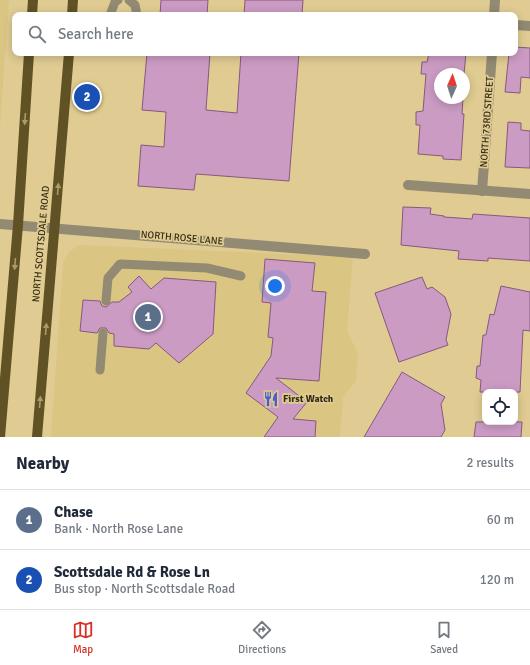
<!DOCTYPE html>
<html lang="en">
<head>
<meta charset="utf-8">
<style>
	:root { --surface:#fff; --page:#f6f6f7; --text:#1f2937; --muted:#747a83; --line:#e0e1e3; --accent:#d93025 }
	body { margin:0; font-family:Signika,sans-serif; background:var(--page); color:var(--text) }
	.controls { position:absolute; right:12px; bottom:12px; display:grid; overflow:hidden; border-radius:8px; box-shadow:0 2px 10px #0003 }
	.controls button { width:36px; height:36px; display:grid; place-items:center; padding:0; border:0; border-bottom:1px solid var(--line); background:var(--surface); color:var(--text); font:20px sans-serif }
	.compass { position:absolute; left:434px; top:68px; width:36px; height:36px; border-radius:50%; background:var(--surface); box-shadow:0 2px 10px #0003; rotate:3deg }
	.you { position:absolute; left:275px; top:286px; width:14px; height:14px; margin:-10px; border:3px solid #fff; border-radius:50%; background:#1a73e8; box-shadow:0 0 0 6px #1a73e833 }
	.badge { display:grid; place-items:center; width:26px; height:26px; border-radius:50%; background:var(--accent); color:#fff; font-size:13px; font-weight:700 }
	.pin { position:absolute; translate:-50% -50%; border:2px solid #fff; box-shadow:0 1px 4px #0006 }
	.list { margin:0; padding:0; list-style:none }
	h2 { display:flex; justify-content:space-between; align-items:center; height:52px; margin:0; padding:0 16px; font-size:17px }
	h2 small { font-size:13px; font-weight:400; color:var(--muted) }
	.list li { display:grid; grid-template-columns:26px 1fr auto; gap:12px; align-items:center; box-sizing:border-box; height:60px; padding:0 16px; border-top:1px solid var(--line) }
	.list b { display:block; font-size:15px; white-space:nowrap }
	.list p { margin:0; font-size:13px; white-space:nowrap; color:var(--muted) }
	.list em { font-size:13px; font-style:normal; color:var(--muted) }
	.icon { flex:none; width:22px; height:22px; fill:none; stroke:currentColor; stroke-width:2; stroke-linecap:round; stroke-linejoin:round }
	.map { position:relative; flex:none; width:530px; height:437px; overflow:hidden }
	.search { position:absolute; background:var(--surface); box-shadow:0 2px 10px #0003; left:12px; right:12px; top:12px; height:44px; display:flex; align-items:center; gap:10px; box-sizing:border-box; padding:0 14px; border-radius:8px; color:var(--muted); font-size:15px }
	.sheet { height:172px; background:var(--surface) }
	nav { display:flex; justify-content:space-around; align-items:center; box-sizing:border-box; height:56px; border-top:1px solid var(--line); background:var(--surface); font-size:11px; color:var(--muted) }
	nav a { display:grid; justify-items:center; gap:2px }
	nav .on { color:var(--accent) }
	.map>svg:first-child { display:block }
</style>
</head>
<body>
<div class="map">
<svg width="530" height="437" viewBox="0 0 530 437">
	<rect width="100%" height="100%" fill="#e0cc92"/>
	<!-- built -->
	<g fill="#dac583">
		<polygon points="0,0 9,0 0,128"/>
		<polygon points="79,245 353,257 347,331 358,353 356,381 343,397 340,437 51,437 63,263 69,252"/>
	</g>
	<!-- building -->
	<g fill="#cb9bc4" stroke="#85597e">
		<polygon points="161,0 208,0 207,15 160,15"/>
		<polygon points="245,0 303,0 302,15 244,15"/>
		<polygon points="515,47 530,48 530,78 521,77 520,93 505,92 509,53 515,53"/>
		<polygon points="147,53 210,53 206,110 237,113 241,53 299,53 289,181 196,174 194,190 138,186 141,145 164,147 166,112 142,110"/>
		<polygon points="429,53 466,53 464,74 440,74 440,98 463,98 462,114 464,114 461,160 443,159 443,156 418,154 420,125 416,125 416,112 423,111 426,74 421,74 422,62 427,62"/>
		<polygon points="508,122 521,123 521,130 530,131 530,168 505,167"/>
		<polygon points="403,207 431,208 430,214 444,216 444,217 472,219 473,214 530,218 530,261 488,258 488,261 458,259 459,251 401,245"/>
		<polygon points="265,259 315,263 312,291 326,292 319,381 276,378 307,402 293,419 316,421 315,437 264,437 278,417 246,393 271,356 273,338 268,337 271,303 262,302"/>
		<polygon points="139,276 151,289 164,278 216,282 213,334 179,363 156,343 149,349 114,346 114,334 109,333 106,328 100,328 97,333 80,331 83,300 100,301 102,306 106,307 112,302 119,302 132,292 128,287"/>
		<polygon points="422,277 427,289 432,287 445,297 451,314 446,340 448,345 399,362 375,293"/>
		<polygon points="501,286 530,292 530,331 523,330 520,392 480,392 481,380 476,378 477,366 480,366 483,335 486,335 490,314 494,315"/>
		<polygon points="402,372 445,397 441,404 445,430 441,437 364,437"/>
		<polygon points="476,422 522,422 521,437 474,437"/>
	</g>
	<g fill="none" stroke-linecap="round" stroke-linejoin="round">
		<!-- lane -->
		<g stroke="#928a73" stroke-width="9">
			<polyline points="129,0 135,5 137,15"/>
			<polyline points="110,15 115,2 118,0"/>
			<polyline points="106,301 108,278 120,264 207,268 241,276"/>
			<polyline points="100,370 103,333"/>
		</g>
		<!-- street -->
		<g stroke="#928a73" stroke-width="10">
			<polyline points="494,15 495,0"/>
			<polyline points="515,25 530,26"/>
			<polyline points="408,185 530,194"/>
			<polyline points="482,191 492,53"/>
			<polyline points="0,224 365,254"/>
		</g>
		<!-- primary -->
		<g stroke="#615225" stroke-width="10">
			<polyline points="32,15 33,0"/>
			<polyline points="72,15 73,0"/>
			<polyline points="0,437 18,225 29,53"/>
			<polyline points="37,437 69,53"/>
		</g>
	</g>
	<!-- one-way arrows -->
	<defs><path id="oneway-solid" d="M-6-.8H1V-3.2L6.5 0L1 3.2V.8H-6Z"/></defs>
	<g fill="#ad9b66">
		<use href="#oneway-solid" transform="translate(25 119) rotate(94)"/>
		<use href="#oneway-solid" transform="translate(58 189) rotate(-85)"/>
		<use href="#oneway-solid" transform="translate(15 264) rotate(94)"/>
		<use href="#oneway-solid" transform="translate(46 329) rotate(-85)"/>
		<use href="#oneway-solid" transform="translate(40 402) rotate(-85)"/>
	</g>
	<!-- icons -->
	<defs>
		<g id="restaurant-bare" transform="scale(1.2)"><path d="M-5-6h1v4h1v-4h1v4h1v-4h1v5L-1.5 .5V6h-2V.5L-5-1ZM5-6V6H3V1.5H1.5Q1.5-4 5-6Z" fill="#4a5dd1" stroke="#e0cc92" stroke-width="2.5" paint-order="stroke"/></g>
	</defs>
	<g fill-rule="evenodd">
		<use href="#restaurant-bare" x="271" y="399"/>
	</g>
	<g text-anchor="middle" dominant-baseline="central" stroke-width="3.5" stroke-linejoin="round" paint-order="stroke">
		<!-- street labels -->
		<g font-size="10" fill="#322b13" stroke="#e0cc92">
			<text transform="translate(487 122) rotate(-86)">NORTH 73RD STREET</text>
			<text transform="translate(182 238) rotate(5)">NORTH ROSE LANE</text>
			<text transform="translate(41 244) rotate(-85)">NORTH SCOTTSDALE ROAD</text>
		</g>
		<!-- poi labels -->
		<g font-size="10" font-weight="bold" fill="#322b13" stroke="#e0cc92" text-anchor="start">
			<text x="283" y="399">First Watch</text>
		</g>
	</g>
</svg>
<div class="controls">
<button><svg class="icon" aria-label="locate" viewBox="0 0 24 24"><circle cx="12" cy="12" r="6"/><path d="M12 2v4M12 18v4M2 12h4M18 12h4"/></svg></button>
</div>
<svg class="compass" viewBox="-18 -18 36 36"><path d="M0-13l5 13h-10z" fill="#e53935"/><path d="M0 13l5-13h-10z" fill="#747a83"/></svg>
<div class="you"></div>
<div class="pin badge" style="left:148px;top:317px;background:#5c6f8a">1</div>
<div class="pin badge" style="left:87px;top:97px;background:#1a4fb4">2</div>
<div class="search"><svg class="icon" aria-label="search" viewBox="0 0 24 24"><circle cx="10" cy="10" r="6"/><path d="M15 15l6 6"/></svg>Search here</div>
</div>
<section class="sheet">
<h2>Nearby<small>2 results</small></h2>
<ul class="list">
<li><span class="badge" style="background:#5c6f8a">1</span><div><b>Chase</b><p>Bank · North Rose Lane</p></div><em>60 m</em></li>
<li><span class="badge" style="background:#1a4fb4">2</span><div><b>Scottsdale Rd &amp; Rose Ln</b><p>Bus stop · North Scottsdale Road</p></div><em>120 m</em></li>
</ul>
</section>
<nav>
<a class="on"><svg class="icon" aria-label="map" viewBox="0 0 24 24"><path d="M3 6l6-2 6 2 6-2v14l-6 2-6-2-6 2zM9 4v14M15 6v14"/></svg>Map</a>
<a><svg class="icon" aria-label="directions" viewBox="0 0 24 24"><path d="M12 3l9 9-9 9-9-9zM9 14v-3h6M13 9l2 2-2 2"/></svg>Directions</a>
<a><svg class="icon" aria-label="saved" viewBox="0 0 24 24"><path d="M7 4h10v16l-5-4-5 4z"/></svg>Saved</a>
</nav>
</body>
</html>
